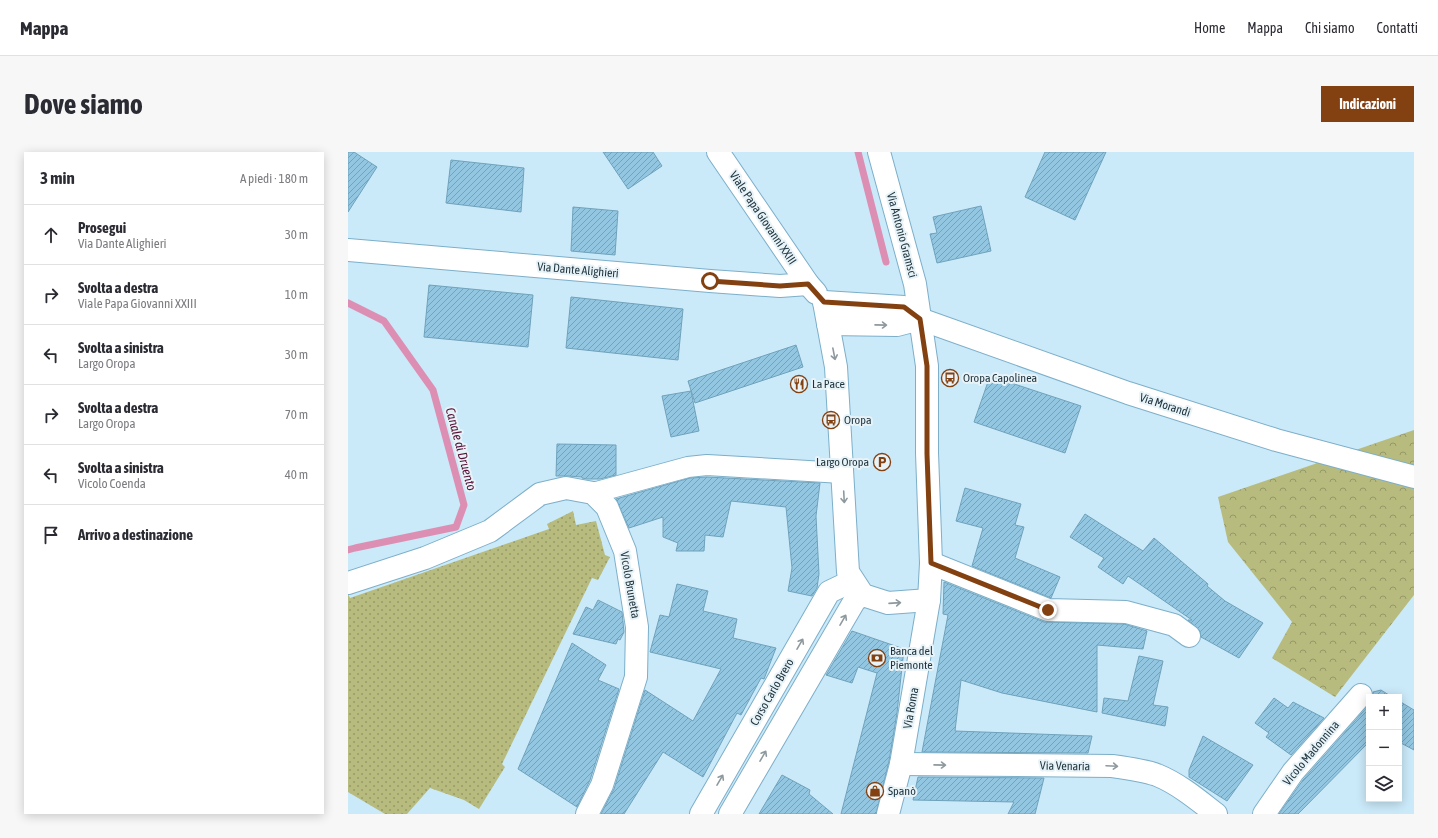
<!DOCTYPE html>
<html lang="it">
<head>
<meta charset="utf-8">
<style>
	:root { --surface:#fff; --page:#f7f7f7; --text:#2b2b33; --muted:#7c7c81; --line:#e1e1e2; --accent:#834111 }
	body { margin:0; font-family:"Asap Condensed",sans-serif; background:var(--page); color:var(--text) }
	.controls { position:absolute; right:12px; bottom:12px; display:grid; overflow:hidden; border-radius:0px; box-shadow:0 2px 10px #0003 }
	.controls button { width:36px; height:36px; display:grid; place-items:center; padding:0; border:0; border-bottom:1px solid var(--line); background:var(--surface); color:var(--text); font:20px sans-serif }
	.stop { position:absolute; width:12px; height:12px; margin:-9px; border:3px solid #834111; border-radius:50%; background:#fff }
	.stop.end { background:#834111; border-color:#fff; box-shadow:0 1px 4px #0008 }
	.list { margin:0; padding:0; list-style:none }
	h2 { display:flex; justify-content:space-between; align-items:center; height:52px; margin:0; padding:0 16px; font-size:17px }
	h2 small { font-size:13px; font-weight:400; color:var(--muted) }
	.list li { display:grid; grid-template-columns:26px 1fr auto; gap:12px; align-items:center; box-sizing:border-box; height:60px; padding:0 16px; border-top:1px solid var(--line) }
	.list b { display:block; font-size:15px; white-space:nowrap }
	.list p { margin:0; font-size:13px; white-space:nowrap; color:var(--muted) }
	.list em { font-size:13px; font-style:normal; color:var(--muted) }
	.icon { flex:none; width:22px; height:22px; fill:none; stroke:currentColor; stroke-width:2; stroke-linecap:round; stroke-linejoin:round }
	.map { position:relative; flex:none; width:1066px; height:662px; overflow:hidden; border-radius:0px }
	header { display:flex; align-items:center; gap:24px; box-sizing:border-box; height:56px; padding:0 20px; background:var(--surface); border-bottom:1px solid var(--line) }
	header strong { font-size:19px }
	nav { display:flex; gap:22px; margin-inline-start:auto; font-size:14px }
	.intro { display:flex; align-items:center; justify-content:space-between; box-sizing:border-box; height:96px; padding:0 24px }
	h1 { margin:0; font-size:28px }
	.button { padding:10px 18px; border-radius:0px; background:var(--accent); color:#fff; font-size:14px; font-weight:700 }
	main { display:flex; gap:24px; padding:0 24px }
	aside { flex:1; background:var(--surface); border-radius:0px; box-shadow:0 2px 10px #0003 }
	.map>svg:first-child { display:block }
</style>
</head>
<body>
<header>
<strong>Mappa</strong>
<nav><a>Home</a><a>Mappa</a><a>Chi siamo</a><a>Contatti</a></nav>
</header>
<div class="intro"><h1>Dove siamo</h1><a class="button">Indicazioni</a></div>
<main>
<aside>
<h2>3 min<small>A piedi · 180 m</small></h2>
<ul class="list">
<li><svg class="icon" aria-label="ahead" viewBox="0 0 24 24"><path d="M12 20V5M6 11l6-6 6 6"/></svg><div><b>Prosegui</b><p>Via Dante Alighieri</p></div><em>30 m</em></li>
<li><svg class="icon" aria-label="right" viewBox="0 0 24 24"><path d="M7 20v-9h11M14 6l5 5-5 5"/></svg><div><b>Svolta a destra</b><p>Viale Papa Giovanni XXIII</p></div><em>10 m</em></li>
<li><svg class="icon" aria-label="left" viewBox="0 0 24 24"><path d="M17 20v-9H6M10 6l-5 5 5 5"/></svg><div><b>Svolta a sinistra</b><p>Largo Oropa</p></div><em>30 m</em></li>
<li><svg class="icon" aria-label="right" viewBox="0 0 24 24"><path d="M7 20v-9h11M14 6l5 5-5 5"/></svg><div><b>Svolta a destra</b><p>Largo Oropa</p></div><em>70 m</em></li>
<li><svg class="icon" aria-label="left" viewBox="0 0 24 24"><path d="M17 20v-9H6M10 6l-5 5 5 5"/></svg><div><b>Svolta a sinistra</b><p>Vicolo Coenda</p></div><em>40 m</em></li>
<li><svg class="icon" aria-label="arrive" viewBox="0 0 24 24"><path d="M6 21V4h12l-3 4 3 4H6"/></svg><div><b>Arrivo a destinazione</b></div></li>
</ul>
</aside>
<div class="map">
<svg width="1066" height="662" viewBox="0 0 1066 662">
	<defs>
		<pattern id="forest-crowns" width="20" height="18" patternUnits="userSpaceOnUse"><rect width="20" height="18" fill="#b8bb7e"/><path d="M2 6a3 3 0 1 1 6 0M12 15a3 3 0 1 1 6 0" fill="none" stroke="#959968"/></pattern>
		<pattern id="park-dots" width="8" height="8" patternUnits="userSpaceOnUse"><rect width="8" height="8" fill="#b8bb7e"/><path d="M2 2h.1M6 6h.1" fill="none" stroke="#959968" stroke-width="1.8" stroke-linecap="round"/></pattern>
		<pattern id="building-hatch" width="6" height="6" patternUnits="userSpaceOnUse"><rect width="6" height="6" fill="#93c6e1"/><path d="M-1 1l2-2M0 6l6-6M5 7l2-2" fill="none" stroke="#77a1b8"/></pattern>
	</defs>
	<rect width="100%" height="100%" fill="#cae9f9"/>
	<!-- forest -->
	<polygon fill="url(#forest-crowns)" points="1066,278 1066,443 987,545 924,506 944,470 880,390 870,345"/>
	<!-- park -->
	<polygon fill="url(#park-dots)" points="225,359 228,373 248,369 257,403 262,405 250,428 244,426 154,612 157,615 131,657 116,648 82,636 59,662 37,662 0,640 0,442 2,446 201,377 199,372"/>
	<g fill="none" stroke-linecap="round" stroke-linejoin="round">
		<!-- stream -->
		<g stroke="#dd8fb3" stroke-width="7">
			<polyline points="510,0 538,110"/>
			<polyline points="0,151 36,169 85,238 116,353 108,375 7,396 0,398"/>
		</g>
	</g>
	<!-- building -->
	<g fill="url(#building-hatch)" stroke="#70a2bb">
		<polygon points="0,0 6,0 29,15 0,60"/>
		<polygon points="255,0 305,0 314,14 280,37"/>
		<polygon points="697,0 758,0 727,68 677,45"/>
		<polygon points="103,8 176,16 173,60 98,51"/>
		<polygon points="633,54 643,99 589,111 582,82 589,81 585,65"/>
		<polygon points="225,55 270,59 267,103 223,99"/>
		<polygon points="81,133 185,143 180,195 76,185"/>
		<polygon points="223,145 335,157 330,208 218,196"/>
		<polygon points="448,193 455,215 347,251 340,229"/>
		<polygon points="642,224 733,254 717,301 626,270"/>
		<polygon points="343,239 351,279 323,285 314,244"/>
		<polygon points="209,292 268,293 268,323 252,327 239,327 234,326 234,325 220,324 208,324"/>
		<polygon points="359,325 472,331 468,364 471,422 469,436 464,444 440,439 444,416 438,355 383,349 375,385 357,383 356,399 328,399 330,391 315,385 315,365 281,376 268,347 342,326"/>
		<polygon points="617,336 673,352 667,373 676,375 667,406 712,425 703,446 624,414 635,376 608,369"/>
		<polygon points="737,362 795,399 806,386 860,432 859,434 877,449 915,471 891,506 853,485 852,479 840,468 844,468 780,424 775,432 750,415 756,406 722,385"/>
		<polygon points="596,430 696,470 776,472 799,479 795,497 749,493 749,560 654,541 613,528 607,579 744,584 740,601 574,600 600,463 595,462"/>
		<polygon points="329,432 360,439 355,459 389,467 385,486 428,496 416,527 413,526 393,563 389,561 355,625 315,600 276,662 253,662 266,637 297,538 345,569 373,517 302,500 312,463 321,465"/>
		<polygon points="250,448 274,460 276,480 272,488 270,487 268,492 225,482 238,455 245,458"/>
		<polygon points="504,479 556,497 549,561 541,609 528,662 493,662 529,521 510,515 504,531 478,523"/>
		<polygon points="224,491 258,513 250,528 271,537 242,628 229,655 170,617"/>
		<polygon points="791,504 815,509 805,553 820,555 817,574 754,561 756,546 780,549"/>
		<polygon points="1033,538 1044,545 1025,545 1025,540"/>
		<polygon points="926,546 940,556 945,550 976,566 943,603 918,585 921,581 907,571"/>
		<polygon points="1051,549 1066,558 1066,598 1051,590"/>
		<polygon points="1021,553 1021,590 950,662 931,662 955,628"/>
		<polygon points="855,584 905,613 879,649 841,625 841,618"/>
		<polygon points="434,623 462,638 461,642 485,662 411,662"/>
		<polygon points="570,625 696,626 687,662 660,662 666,650 565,648"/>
	</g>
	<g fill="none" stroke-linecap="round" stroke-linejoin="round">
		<!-- pedestrian casing -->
		<g stroke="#7dafc9" stroke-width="22">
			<polyline id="pedestrian" points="245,341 340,315 359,313 494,321"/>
		</g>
		<!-- minor casing -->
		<g stroke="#7dafc9" stroke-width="24">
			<g id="minor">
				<polyline points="370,0 460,132 468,141"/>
				<polyline points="531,0 567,132 579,214 579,301 583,411 581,448 553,612 540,662"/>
				<polyline points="0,98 362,129 432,134 460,132"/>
				<polyline points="476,150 556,155 572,167 780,241 928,288 1066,325"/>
				<polyline points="476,150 488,215 500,420 515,443 540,451 581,448"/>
				<polyline points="480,172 549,173 572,167"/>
				<polyline points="583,411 700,458 778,460 826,473 841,484"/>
				<polyline points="0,431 77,406 142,379 192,342 218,336 245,341 259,355 277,399 289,475 288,525 254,633 239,662"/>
				<path d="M553 612 764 614C779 616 795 618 809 623 831 632 850 648 868 662"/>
				<polyline points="353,662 481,440 504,429"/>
				<polyline points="382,662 507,448 515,443"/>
				<polyline points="916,662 945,620 1013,543"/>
			</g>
		</g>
		<!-- pedestrian -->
		<use href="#pedestrian" stroke="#fff" stroke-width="20"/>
		<!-- minor -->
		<use href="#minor" stroke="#fff" stroke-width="22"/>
	</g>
	<!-- one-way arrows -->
	<defs><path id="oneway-shaft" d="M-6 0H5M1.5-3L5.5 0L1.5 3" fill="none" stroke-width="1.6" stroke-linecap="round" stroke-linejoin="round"/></defs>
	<g stroke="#8e999e">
		<use href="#oneway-shaft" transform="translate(533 173) rotate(1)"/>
		<use href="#oneway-shaft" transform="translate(486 202) rotate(79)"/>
		<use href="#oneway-shaft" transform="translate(496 345) rotate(87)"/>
		<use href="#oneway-shaft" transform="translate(547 451) rotate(-4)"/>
		<use href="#oneway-shaft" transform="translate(495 468) rotate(-60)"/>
		<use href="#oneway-shaft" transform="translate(452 492) rotate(-60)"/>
		<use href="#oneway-shaft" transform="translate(415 604) rotate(-60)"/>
		<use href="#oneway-shaft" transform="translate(592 613) rotate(1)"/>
		<use href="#oneway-shaft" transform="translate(764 614) rotate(3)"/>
		<use href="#oneway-shaft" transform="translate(372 628) rotate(-60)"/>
	</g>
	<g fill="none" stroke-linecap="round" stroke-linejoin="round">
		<!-- route -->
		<polyline stroke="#834111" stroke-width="5" points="362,129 432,134 460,132 476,150 556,155 572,167 579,214 579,302 583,411 700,458"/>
	</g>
	<!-- icons -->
	<defs>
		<g id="bus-ring" transform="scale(0.9)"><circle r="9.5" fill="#e8f3f8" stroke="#834111" stroke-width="1.5"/><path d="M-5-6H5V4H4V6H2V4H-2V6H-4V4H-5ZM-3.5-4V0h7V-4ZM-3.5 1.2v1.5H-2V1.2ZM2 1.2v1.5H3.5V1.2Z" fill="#834111"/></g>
		<g id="restaurant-ring" transform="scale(0.9)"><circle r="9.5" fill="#e8f3f8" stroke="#834111" stroke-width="1.5"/><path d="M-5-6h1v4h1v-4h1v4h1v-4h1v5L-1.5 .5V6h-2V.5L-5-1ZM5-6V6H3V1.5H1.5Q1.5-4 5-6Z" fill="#834111"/></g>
		<g id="parking-ring" transform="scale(0.9)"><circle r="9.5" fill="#e8f3f8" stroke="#834111" stroke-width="1.5"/><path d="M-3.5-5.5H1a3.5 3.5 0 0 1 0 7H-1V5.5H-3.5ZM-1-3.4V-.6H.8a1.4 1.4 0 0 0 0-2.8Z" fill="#834111"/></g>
		<g id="bank-ring" transform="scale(0.9)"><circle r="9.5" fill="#e8f3f8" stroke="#834111" stroke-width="1.5"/><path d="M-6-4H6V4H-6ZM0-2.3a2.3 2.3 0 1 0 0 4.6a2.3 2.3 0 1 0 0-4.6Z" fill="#834111"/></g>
		<g id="shop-ring" transform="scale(0.9)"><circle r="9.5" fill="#e8f3f8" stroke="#834111" stroke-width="1.5"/><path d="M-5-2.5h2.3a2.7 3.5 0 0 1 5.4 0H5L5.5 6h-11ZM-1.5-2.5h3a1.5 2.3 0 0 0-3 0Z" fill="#834111"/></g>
	</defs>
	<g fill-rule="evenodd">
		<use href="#bus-ring" x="602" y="226"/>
		<use href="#restaurant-ring" x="451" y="232"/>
		<use href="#bus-ring" x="483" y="268"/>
		<use href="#parking-ring" x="534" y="310"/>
		<use href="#bank-ring" x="529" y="506"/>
		<use href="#shop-ring" x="527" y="639"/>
	</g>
	<g text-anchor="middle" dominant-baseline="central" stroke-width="4" stroke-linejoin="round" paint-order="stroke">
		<!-- street labels -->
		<g font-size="12" fill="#1e333d" stroke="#e8f3f8">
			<text transform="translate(415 66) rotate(56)">Viale Papa Giovanni XXIII</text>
			<text transform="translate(554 83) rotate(75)">Via Antonio Gramsci</text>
			<text transform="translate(230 118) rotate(5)">Via Dante Alighieri</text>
			<text transform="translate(817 253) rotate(18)">Via Morandi</text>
			<text transform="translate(282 433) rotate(80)">Vicolo Brunetta</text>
			<text transform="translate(424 540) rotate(-60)">Corso Carlo Brero</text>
			<text transform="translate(563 556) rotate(-80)">Via Roma</text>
			<text transform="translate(963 601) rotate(-50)">Vicolo Madonnina</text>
			<text transform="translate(717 614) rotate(1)">Via Venaria</text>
		</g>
		<!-- poi labels -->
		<g font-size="12" fill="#1e333d" stroke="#e8f3f8" text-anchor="start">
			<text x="615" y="226">Oropa Capolinea</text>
			<text x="464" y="232">La Pace</text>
			<text x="496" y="268">Oropa</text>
			<text x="521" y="310" text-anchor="end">Largo Oropa</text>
			<text x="542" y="499">Banca del<tspan x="542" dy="14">Piemonte</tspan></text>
			<text x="540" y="639">Spanò</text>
		</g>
		<!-- water labels -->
		<g font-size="13" font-style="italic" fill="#551137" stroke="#e8f3f8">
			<text transform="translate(113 297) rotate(75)">Canale di Druento</text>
		</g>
	</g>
</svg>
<div class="controls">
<button>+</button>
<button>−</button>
<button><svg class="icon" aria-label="layers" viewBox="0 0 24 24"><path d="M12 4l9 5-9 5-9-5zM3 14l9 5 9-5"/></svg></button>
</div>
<div class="stop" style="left:362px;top:129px"></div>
<div class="stop end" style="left:700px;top:458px"></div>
</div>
</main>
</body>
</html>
